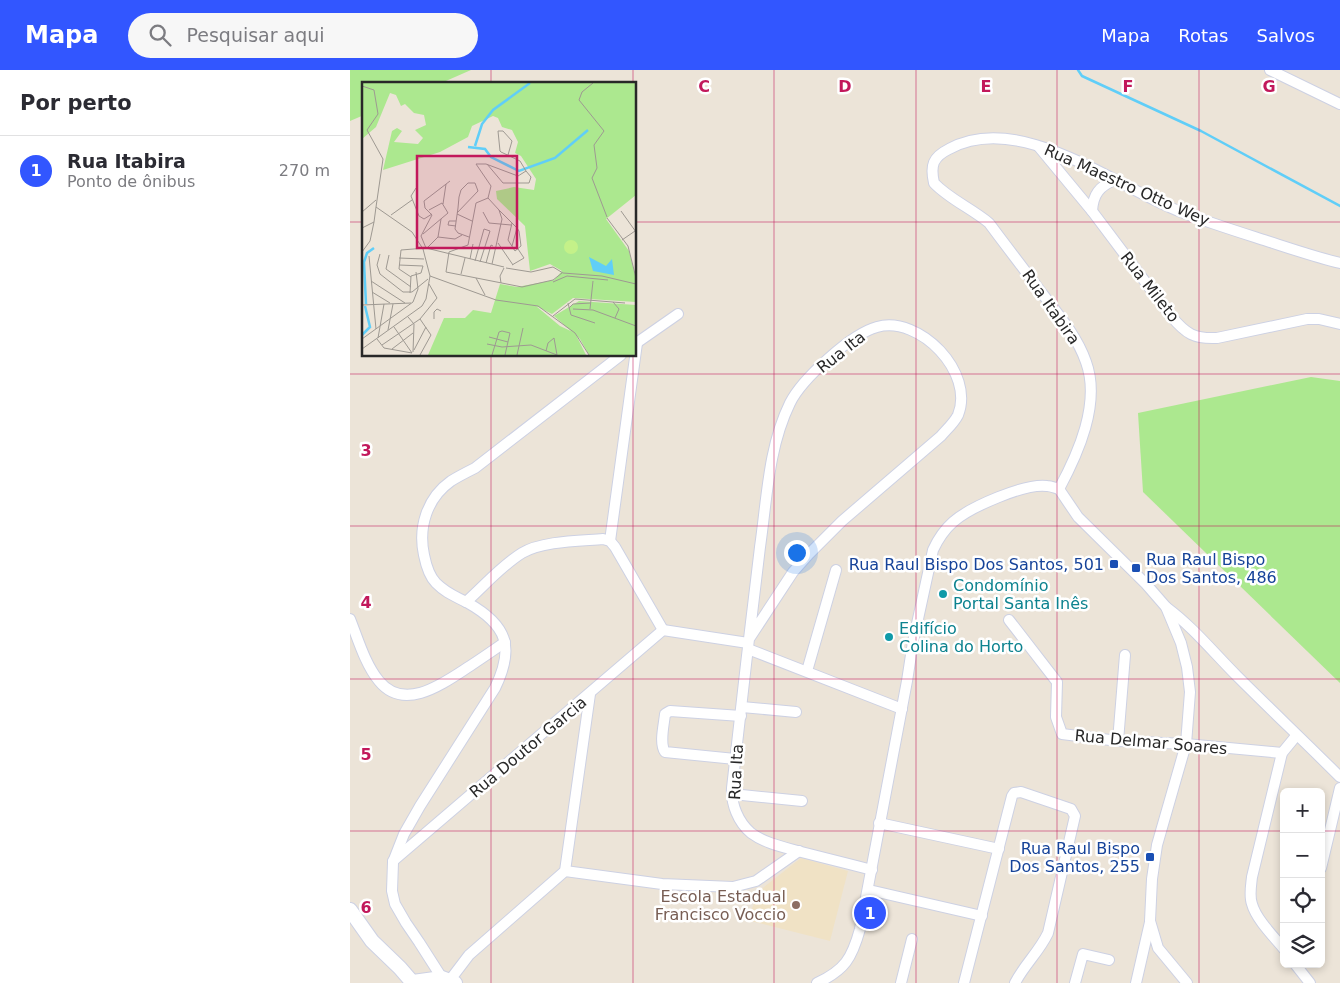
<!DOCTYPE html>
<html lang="pt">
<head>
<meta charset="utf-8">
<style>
	:root { --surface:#fff; --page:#f7f7f7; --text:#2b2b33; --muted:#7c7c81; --line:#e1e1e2; --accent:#3256ff }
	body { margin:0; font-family:"DejaVu Sans",sans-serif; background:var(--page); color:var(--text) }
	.controls { position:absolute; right:15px; bottom:15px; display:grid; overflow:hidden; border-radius:8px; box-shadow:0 2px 8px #0003 }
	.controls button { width:45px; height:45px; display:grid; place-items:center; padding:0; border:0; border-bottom:1px solid var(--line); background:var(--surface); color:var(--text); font:25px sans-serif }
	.you { position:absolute; left:446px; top:482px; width:18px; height:18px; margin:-12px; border:4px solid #fff; border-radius:50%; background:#1a73e8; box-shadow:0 0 0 8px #1a73e833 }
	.badge { display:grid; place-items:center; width:32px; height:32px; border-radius:50%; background:var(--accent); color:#fff; font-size:16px; font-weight:700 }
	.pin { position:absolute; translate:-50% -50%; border:2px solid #fff; box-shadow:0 1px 5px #0006 }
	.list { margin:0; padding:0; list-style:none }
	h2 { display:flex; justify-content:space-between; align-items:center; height:65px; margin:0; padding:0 20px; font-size:21px }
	h2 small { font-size:16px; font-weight:400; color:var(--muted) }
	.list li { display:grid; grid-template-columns:32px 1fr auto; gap:15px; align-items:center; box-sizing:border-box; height:70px; padding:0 20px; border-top:1px solid var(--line) }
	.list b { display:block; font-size:19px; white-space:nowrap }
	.list p { margin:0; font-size:16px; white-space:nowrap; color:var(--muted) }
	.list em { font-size:16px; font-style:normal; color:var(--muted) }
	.icon { flex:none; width:28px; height:28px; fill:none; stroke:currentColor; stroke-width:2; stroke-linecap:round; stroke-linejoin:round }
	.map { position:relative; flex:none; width:990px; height:913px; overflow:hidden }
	header { display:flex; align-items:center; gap:30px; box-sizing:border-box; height:70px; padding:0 25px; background:var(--accent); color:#fff }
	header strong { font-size:24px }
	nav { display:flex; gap:28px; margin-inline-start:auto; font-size:18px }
	.search { width:350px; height:45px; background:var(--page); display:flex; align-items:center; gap:12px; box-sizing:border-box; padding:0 18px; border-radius:28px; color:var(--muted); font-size:19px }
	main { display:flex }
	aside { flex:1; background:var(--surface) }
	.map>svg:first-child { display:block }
</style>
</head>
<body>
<header>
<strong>Mapa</strong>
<div class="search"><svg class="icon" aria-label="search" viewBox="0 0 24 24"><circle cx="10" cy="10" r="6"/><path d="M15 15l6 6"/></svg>Pesquisar aqui</div>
<nav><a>Mapa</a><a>Rotas</a><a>Salvos</a></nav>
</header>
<main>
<aside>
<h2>Por perto<small></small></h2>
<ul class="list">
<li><span class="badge">1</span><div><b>Rua Itabira</b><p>Ponto de ônibus</p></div><em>270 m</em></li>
</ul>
</aside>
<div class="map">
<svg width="990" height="913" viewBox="0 0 990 913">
	<rect width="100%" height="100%" fill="#ece4d8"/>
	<!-- education -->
	<polygon fill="#f0e2c5" points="451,788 498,801 480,871 397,850 410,820"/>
	<!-- green -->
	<g fill="#ace88f">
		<polygon points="0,0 121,0 89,14 14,14 14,45 0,51"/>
		<polygon points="961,307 990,311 990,613 793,422 788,343"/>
	</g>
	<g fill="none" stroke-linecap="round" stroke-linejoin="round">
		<!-- stream -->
		<polyline stroke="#60cef8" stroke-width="2.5" points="728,0 732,6 851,61 990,136"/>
		<!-- street casing -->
		<g stroke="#cdd1e3" stroke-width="12">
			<g id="street">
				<polyline points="920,0 990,34"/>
				<path d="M689 77 742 141 821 246C836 264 844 269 867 268L957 249H969L990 254"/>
				<path d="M742 141C743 125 749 116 765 110"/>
				<polyline points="285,274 328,244"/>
				<path d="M709 419C728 384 751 333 736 292 727 266 708 244 691 222 674 199 656 176 639 153 621 138 599 129 584 113 580 95 583 87 599 79 670 40 766 117 831 142 860 153 889 162 917 171 942 179 965 187 990 193"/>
				<polyline points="709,419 728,447 796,514 816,537 831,573 837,597 840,622 836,674 807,775 802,809 800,851 808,878 837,913"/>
				<polyline points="260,471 287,273"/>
				<path d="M116 532C134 516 151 496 172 483 192 471 229 471 253 469L260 471 265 477 313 560"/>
				<path d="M816 537C843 557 863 582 887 606 921 640 956 673 990 707"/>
				<path d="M0 549C8 569 15 594 29 611 55 643 95 612 120 596 132 588 144 580 155 572"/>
				<polyline points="659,550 707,612 706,647 712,664 768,671 836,674 932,683"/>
				<polyline points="313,560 398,573"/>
				<path d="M399 569 443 502 459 484 492 451 591 366C597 359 604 353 608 345 625 303 570 245 527 257 501 264 452 309 440 333 418 378 417 429 410 477 400 557 391 638 382 718 381 734 388 752 401 763 413 772 429 776 444 780 470 787 496 793 522 800"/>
				<polyline points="398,579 552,639"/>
				<polyline points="457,601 486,500"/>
				<polyline points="392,637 446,642"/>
				<polyline points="768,671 775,585"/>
				<path d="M385 689 315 682C309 673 314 655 315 644L320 641 391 646"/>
				<polyline points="382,724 452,731"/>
				<polyline points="529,753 649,779"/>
				<polyline points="43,791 313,560"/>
				<polyline points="971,798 990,718"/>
				<polyline points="215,801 312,814 383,817 406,811 449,781"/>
				<polyline points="519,820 632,846"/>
				<path d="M934 879C924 867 906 849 902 834 899 826 901 816 902 807L932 683 946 666"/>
				<polyline points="945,894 960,913"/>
				<path d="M92 908 69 872 56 853 45 834 42 821 43 792 54 764 70 736 145 618C165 577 157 555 118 533 105 526 97 524 86 513 79 506 76 495 74 485 68 457 77 428 101 411 109 406 117 402 125 398L271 285"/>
				<polyline points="100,910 119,885 215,801 240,624"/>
				<path d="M467 913C495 900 502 888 510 859L557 611 563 572 583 480C588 469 594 460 603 452 620 437 675 413 697 416 701 416 705 418 709 419"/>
				<polyline points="551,913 562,869"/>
				<path d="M614 913 662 726 664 723 671 722 721 739 725 746 698 863C689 882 674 895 665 913"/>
				<polyline points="725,913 733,884 759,890"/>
				<polyline points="786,913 800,852"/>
			</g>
		</g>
		<!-- secondary casing -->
		<g stroke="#cdd1e3" stroke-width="16">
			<g id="secondary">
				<polyline points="0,840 22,871 50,898 63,913"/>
				<polyline points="63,912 92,908 105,913"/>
			</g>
		</g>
		<!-- street -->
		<use href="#street" stroke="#fff" stroke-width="10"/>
		<!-- secondary -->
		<use href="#secondary" stroke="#fff" stroke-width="14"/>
	</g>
	<!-- grid -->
	<path fill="none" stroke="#c2185b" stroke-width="1" stroke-opacity="0.55" d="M141 0V14M283 0V14M424 0V913M566 0V913M707 0V913M849 0V913M0 152H14M285 152H990M141 285V913M283 285V913M0 304H990M0 456H990M0 609H990M0 761H934M971 761H990"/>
	<!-- markers -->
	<g fill="#1a4fb4" stroke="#fff" stroke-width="2">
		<rect x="759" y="489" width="10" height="10" rx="2.5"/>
		<rect x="781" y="493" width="10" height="10" rx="2.5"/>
		<rect x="795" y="782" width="10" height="10" rx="2.5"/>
	</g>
	<g fill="#0f9aa8" stroke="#fff" stroke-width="2">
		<circle cx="593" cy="524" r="5"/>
		<circle cx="539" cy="567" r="5"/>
	</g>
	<circle fill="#8d6e63" stroke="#fff" stroke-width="2" cx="446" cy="835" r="5"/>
	<g text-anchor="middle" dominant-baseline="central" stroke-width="5" stroke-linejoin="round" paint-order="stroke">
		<!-- street labels -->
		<g font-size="16" fill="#282828" stroke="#fff">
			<text transform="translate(777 115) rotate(24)">Rua Maestro Otto Wey</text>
			<text transform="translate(800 217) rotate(52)">Rua Mileto</text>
			<text transform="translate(701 237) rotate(55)">Rua Itabira</text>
			<text transform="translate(491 282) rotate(-38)">Rua Ita</text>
			<text transform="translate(801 672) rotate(5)">Rua Delmar Soares</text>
			<text transform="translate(178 677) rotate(-40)">Rua Doutor Garcia</text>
			<text transform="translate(386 702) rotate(-87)">Rua Ita</text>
		</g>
		<!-- transit labels -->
		<g font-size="16" fill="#164399" stroke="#fff" text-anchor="end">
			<text x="796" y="489" text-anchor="start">Rua Raul Bispo<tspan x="796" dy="18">Dos Santos, 486</tspan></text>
			<text x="754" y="494">Rua Raul Bispo Dos Santos, 501</text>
			<text x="790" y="778">Rua Raul Bispo<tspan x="790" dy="18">Dos Santos, 255</tspan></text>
		</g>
		<!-- culture labels -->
		<g font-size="16" fill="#0d838f" stroke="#fff" text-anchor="start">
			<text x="603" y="515">Condomínio<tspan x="603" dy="18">Portal Santa Inês</tspan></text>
			<text x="549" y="558">Edifício<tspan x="549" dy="18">Colina do Horto</tspan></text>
		</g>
		<!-- education labels -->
		<g font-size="16" fill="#785e54" stroke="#fff" text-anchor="end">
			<text x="436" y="826">Escola Estadual<tspan x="436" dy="18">Francisco Voccio</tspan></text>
		</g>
	</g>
	<!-- overview -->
	<g transform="translate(12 12)">
		<rect width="274" height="274" fill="#ece4d8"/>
		<path d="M0 1H274V113L244 137 267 169 274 197V220L211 216 190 232 174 224 198 244 213 251 224 273H66L82 236H103L111 228 129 231 138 202 155 205 192 198 200 189 188 182 168 189 163 144 135 117 134 109 152 105 172 108 174 97 159 74 153 71 156 60 150 48 140 45 136 36 131 34 110 44 106 55 78 70 21 88 30 49 35 46 40 49 32 60 56 62 61 56 53 48 64 43 62 33 52 31 43 22 39 24 34 13 28 11 14 45 0 57ZM217 219 274 223V273H227L218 257 192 234Z" fill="#ace88f"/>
		<path d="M202 165a7 7 0 1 1 14 0a7 7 0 1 1-14 0Z" fill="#c4f189"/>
		<path d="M227 175 244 184 250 177 252 193 231 189Z" fill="#60cef8"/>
		<path fill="none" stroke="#60cef8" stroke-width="2.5" d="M113 64 120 42 131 28 168 1M106 65 123 67 129 75 157 89 193 76 226 48M4 222 2 180 5 171 12 166M0 253 8 245 3 224"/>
		<path fill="none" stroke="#9e9992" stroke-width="1" d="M231 1 220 10 217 18 242 49 232 63 235 86 230 96 245 135M0 4 12 8 16 32 5 48 21 77 14 125 50 150 61 167 68 194 134 218 176 224 213 251 227 273M125 82 141 101H167L169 95 164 89M54 106 49 114 57 134 62 137 70 132M126 116 129 104 114 82H124L156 94 164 89 158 79 139 70 138 69 136 49H141L150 59 146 73M126 116 137 128 140 137 130 182M81 122 84 102M67 128 80 121 86 131M137 128 155 146 157 149 159 164 153 169 146 158 150 141M259 129 274 150M0 130 14 118M121 130 127 141 149 143M95 131 116 109 113 101H106L99 108 97 115 96 126 93 147 96 151 107 155M95 132 110 139M29 133 50 118M245 136 266 164 274 196M94 144 86 143 87 139H94M0 146 12 140 14 125M61 152 86 131M76 155 93 157 100 153M260 158 273 149M136 161 151 183M150 164 155 146M64 166 59 154 70 133 63 126 62 119 88 99M65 166 76 155 79 137M0 170 8 159 12 140M18 172 15 183 18 192 41 210H50L66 197M27 173 24 187 49 205M7 174 14 247M37 176 62 177M108 177 111 162M113 179 122 147 128 149 118 180M124 181 129 163 131 164M37 183 61 184M150 183 162 176 156 167M144 186 169 190 191 185 201 191 240 194 274 202M84 190 160 205 191 198 200 191M84 190 87 170 106 163 114 121 126 116M99 192 103 176M49 195 37 187 39 168 64 166 142 185M114 196 123 213M9 199 43 221M191 200 205 194 246 198M139 201 138 194 142 186M10 210 28 221M48 211 49 194 59 191 61 184M251 220 257 227 253 236M206 221 209 233 233 241M0 223 49 221M207 226 211 222 229 221M211 227 231 228 274 244M228 227 231 199M0 228V246M191 234 213 217 263 221M46 235 52 242 51 270M72 237V230L75 227 79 229M32 245 50 271M26 248 31 222M127 255 146 260M16 256 22 222M0 257 51 220 56 207 54 190M15 257 22 266 50 271M125 262 140 265 169 263 195 273M20 263 58 237M0 267 60 224 64 217 68 194M30 267 51 251M52 268 64 245M184 269 186 261 192 256 195 273M58 273 69 253 58 237 75 216 67 202M130 273 137 250 140 249 148 251 143 273M155 273 161 246"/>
		<path fill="#c2185b" fill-opacity="0.15" stroke="#c2185b" stroke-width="2.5" d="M55 74H155V166H55Z"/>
		<rect width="274" height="274" fill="none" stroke="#282828" stroke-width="2.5"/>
	</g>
	<g font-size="16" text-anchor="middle" font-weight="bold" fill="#c2185b" stroke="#fff" stroke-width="5" stroke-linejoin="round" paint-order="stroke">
		<text x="354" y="22">C</text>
		<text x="495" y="22">D</text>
		<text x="636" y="22">E</text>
		<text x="778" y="22">F</text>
		<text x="919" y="22">G</text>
		<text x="16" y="386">3</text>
		<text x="16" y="538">4</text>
		<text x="16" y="690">5</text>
		<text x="16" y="843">6</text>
	</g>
</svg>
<div class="controls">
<button>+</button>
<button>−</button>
<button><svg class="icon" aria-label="locate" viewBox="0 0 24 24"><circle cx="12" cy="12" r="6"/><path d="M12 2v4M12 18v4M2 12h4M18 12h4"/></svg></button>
<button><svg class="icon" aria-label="layers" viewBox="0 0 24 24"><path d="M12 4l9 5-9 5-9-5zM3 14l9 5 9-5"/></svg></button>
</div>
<div class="you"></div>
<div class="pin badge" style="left:520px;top:843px">1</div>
</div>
</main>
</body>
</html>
